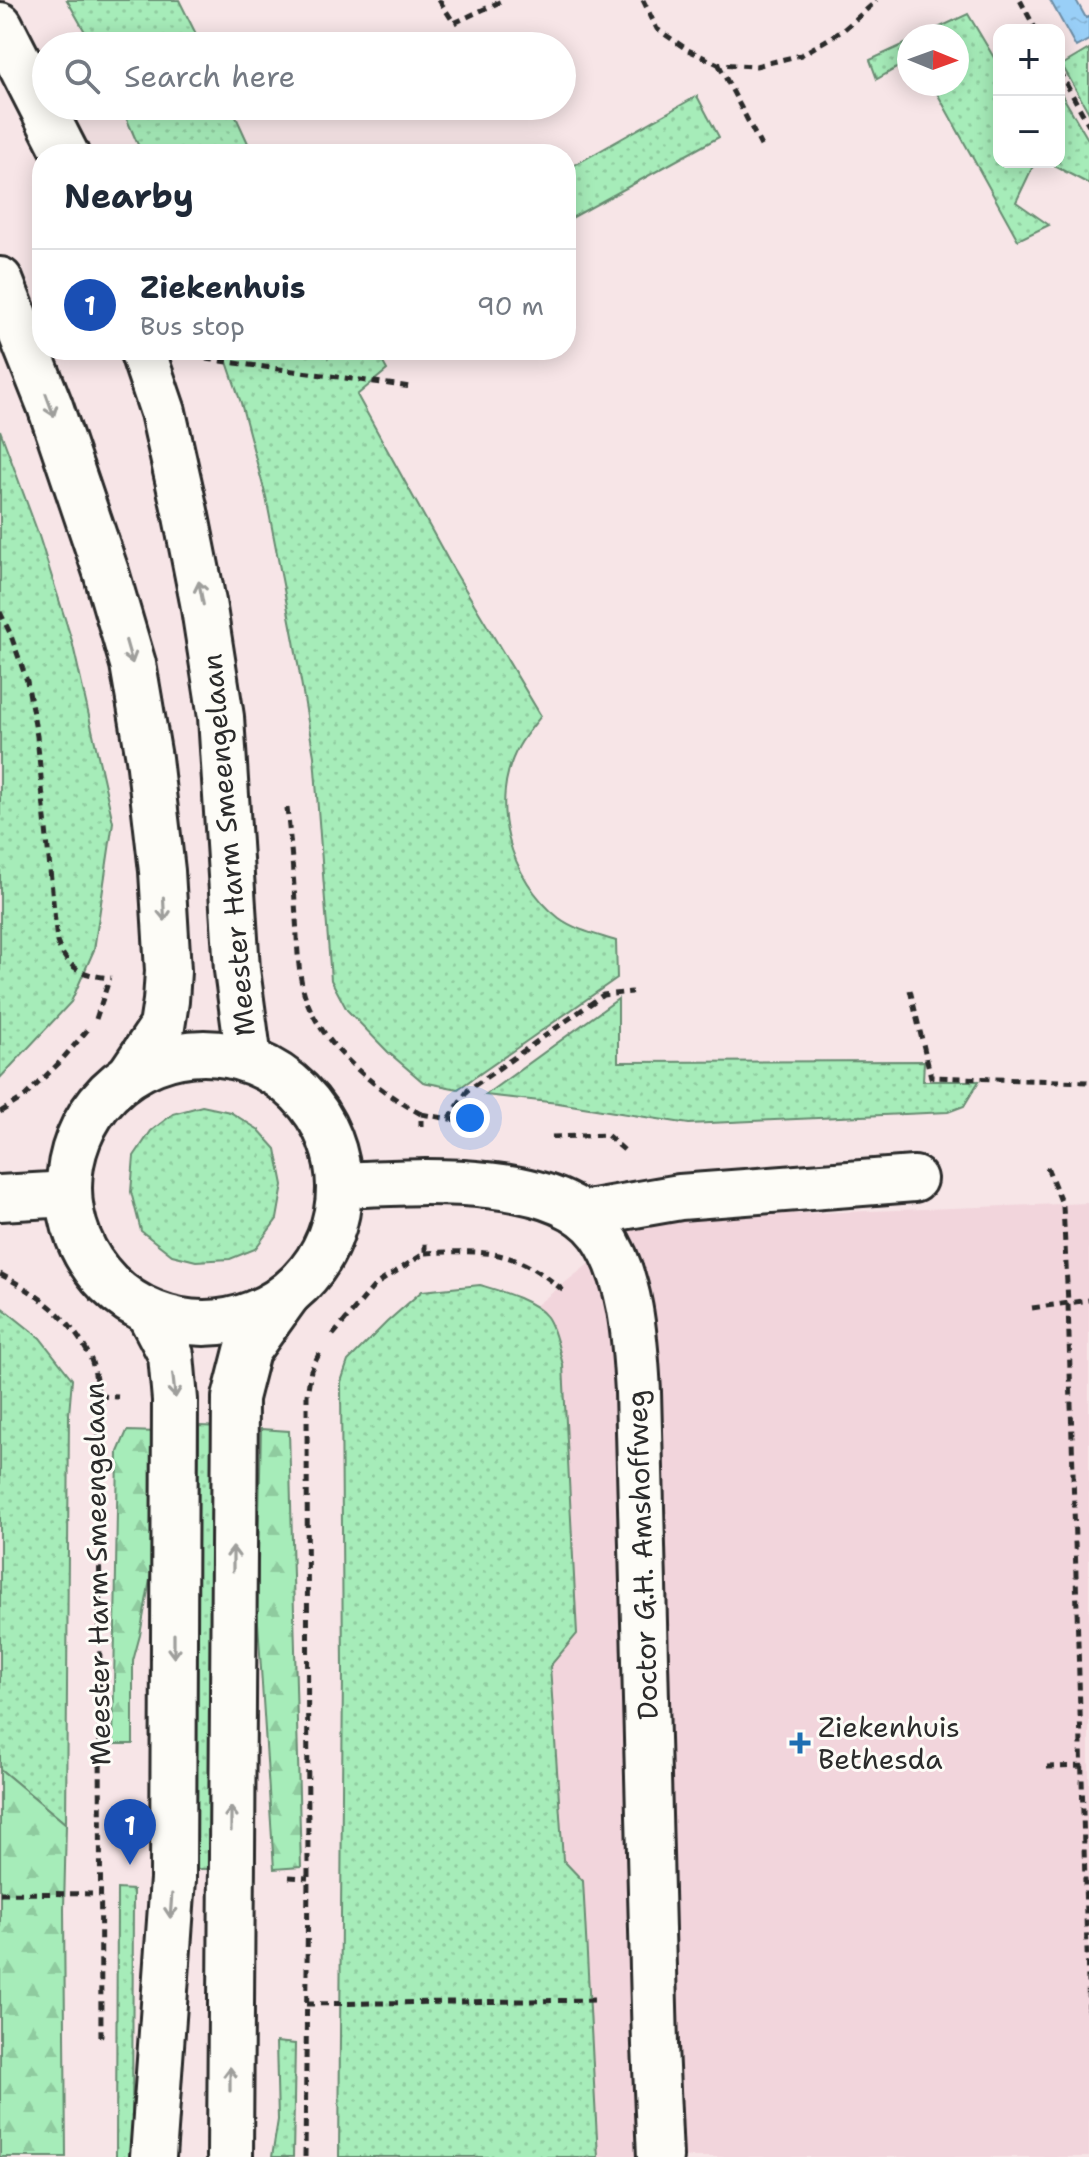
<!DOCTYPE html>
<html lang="en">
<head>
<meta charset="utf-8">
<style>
	:root { --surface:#fff; --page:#f6f6f7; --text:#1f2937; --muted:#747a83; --line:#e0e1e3; --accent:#0b8043 }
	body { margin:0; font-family:"Shantell Sans",sans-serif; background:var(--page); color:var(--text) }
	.controls { position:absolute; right:24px; top:24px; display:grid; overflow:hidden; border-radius:16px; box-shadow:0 4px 20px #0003 }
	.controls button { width:72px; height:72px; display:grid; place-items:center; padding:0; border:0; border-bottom:2px solid var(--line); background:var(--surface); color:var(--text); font:40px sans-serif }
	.compass { position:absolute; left:897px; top:24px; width:72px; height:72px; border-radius:50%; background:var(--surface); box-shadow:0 4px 20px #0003; rotate:91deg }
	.you { position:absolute; left:470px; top:1118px; width:28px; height:28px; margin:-20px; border:6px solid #fff; border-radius:50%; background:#1a73e8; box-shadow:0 0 0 12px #1a73e833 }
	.badge { display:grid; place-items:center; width:52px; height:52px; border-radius:50%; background:var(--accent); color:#fff; font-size:26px; font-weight:700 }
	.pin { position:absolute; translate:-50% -66px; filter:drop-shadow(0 2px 4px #0008) }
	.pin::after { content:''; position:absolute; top:42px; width:28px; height:24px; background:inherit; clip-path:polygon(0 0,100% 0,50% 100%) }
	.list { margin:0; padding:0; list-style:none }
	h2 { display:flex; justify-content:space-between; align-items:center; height:104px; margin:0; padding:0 32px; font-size:34px }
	h2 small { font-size:26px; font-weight:400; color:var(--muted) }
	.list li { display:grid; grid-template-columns:52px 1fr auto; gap:24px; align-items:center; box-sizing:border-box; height:112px; padding:0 32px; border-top:2px solid var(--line) }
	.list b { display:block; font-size:30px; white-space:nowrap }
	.list p { margin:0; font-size:26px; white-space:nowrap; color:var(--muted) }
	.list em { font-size:26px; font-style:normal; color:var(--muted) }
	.icon { flex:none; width:44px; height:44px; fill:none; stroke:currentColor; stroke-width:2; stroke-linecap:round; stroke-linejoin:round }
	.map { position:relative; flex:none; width:1089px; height:2157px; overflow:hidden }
	.search { position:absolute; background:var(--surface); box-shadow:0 4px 20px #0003; left:32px; top:32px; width:544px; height:88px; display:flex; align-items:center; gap:20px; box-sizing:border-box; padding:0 28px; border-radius:44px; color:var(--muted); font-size:30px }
	.panel { position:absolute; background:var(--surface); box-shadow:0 4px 20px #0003; left:32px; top:144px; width:544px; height:216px; border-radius:32px }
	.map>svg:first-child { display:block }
</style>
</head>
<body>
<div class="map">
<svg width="1089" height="2157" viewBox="0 0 1089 2157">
	<defs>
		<pattern id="grass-dots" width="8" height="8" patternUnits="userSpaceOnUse" patternTransform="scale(2)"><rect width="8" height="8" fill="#a6ecb9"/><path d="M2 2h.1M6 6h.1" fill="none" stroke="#8fcb9f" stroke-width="1.8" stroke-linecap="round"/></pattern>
		<pattern id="forest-firs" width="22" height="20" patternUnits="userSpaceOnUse" patternTransform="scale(2)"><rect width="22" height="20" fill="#a6ecb9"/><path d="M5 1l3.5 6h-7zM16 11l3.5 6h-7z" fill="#8fcb9f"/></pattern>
		<pattern id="water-ripples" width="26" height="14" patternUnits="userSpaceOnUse" patternTransform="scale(2)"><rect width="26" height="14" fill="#99cff7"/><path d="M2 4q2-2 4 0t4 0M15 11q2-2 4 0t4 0" fill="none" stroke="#84b2d4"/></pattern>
	</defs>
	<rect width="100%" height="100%" fill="#f7e5e7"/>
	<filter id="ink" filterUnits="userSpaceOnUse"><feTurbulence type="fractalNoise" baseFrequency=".0125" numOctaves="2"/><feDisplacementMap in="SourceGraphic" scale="16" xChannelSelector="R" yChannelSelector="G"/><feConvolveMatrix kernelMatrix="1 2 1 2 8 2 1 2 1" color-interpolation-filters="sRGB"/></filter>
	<g filter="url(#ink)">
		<!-- built -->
		<polygon fill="#f2d5dc" points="1089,1203 1089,2157 518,2157 506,1329 646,1219"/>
		<!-- grass -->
		<g fill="url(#grass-dots)" stroke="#688c72" stroke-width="2">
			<polygon points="67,0 179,0 202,46 93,46"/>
			<polygon points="968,14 999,66 999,162 1035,162 1016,202 1049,225 1018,240 932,84 957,84 957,36 921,36"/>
			<polygon points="909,42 909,61 877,79 870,60"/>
			<polygon points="1089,49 1089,113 1062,65"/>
			<polygon points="1059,90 1089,141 1089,184 1047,162 1059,162"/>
			<polygon points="697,96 719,137 566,221 566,170"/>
			<polygon points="121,106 231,106 253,154 142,154"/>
			<path d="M223 350H326L328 357 331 350H376L387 370 357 395 452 567 541 716C534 725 525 735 519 746 487 801 510 880 559 918 575 930 598 935 616 941L617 978 458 1089 423 1082 388 1052 347 1010 331 980 314 756 294 641 266 497 241 403Z"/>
			<polygon points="0,430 38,533 72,641 113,822 94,950 71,1002 0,1078"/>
			<polygon points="618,999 618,1062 924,1061 923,1081 979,1081 964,1106 948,1112 689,1124 558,1103 485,1095"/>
			<polygon points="202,1106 230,1112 259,1130 276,1149 283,1185 277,1219 255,1249 230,1259 196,1261 172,1255 141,1231 131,1192 134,1156 151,1131 173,1114"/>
			<path d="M480 1285C500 1291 534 1300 547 1317 556 1330 559 1351 563 1365L577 1634 550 1666 563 1860 583 1881 598 2157H339L343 1672 341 1382 348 1361 387 1322 422 1291Z"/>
			<polygon points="0,1306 40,1338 72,1379 69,1414 66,1824 0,1769"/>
			<polygon points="199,1426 224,1427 215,1869 194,1869"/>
			<polygon points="117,1889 133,1890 132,2157 116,2157"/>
			<polygon points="276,2042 295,2044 293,2157 272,2157 278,2120"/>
		</g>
		<!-- forest -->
		<g fill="url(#forest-firs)" stroke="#688c72" stroke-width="2">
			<polygon points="261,1429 289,1431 301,1867 274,1869 257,1607"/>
			<polygon points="127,1431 159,1432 158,1513 151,1574 140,1635 133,1661 133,1744 113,1744 118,1452"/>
			<polygon points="0,1769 66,1824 64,1909 66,2157 0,2157"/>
		</g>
		<!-- water -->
		<polygon fill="url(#water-ripples)" stroke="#6d8da5" stroke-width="2" points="1050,0 1076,0 1086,18 1089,17 1089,40 1076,47"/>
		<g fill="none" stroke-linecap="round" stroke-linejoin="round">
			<!-- minor casing -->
			<g stroke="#2b2b2b" stroke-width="50">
				<g id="minor">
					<polyline points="0,25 66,154"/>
					<polyline points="0,280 50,406 106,572 133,664 149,758 162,871 168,971 166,1001 162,1027 131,1073"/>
					<polyline points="142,350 163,412 185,511 203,602 221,717 237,970 249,1060"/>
					<circle cx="204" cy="1188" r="135"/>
					<path d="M339 1185C409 1182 556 1170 601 1233 632 1277 635 1340 638 1392L655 2045 660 2157"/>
					<polyline points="0,1198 68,1194"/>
					<polyline points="582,1214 680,1197 914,1179"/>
					<polyline points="149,1313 171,1355 175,1400 173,1879 153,2157"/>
					<polyline points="230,2157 235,1398 247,1351 288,1294"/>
				</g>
			</g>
			<!-- path -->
			<g stroke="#2b2b2b" stroke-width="5" stroke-dasharray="8 6" stroke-linecap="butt">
				<polyline points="439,0 454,23 504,0"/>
				<polyline points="643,0 657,29 688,50 718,64 756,66 801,55 842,31 873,4 876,0"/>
				<polyline points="1020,0 1036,30"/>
				<polyline points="719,65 761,146"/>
				<polyline points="1059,71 1089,125"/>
				<polyline points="206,359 411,387"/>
				<path d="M0 612 10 633 27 681 37 736 57 942C68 970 83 975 111 978"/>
				<path d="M287 808C291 845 294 882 296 919 298 947 297 977 308 1004 327 1050 378 1091 421 1114V1126"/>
				<polyline points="910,990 931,1077 1089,1082"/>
				<polyline points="96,1019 108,983"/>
				<polyline points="0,1112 24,1097 58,1064 90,1027"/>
				<polyline points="421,1114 479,1124"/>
				<polyline points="449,1119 468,1090 603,995 632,992"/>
				<polyline points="552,1137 607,1135 624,1150"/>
				<polyline points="1047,1167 1063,1206 1068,1303 1089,2017"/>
				<path d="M425 1253C487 1250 515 1249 565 1292"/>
				<path d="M0 1274C38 1294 67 1315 88 1353 95 1365 96 1383 99 1396L101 2042"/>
				<polyline points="1032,1308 1089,1300"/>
				<polyline points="333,1335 375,1285 425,1253 425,1240"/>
				<polyline points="99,1396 118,1397"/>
				<polyline points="1047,1767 1089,1766"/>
				<polyline points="289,1877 308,1878"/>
				<polyline points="0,1893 101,1894"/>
				<polyline points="306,2004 597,2000"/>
				<polyline points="305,2157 308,1878 307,1395 311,1370 320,1352"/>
			</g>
			<!-- minor -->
			<use href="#minor" stroke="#fdfcf7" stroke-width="44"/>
		</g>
		<!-- one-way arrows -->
		<defs><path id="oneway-shaft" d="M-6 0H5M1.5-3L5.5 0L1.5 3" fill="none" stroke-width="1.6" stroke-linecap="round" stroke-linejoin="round" transform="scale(2)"/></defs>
		<g stroke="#9e9e9b">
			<use href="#oneway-shaft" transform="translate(50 405) rotate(70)"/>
			<use href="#oneway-shaft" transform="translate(201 593) rotate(-101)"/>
			<use href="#oneway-shaft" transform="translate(129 652) rotate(74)"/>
			<use href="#oneway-shaft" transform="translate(164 909) rotate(87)"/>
			<use href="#oneway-shaft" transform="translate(174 1386) rotate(84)"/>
			<use href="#oneway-shaft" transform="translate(233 1559) rotate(-90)"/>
			<use href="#oneway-shaft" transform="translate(174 1646) rotate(90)"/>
			<use href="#oneway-shaft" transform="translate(231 1819) rotate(-90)"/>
			<use href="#oneway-shaft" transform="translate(171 1906) rotate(94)"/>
			<use href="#oneway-shaft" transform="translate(230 2079) rotate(-90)"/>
		</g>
	</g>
	<!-- markers -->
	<path fill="#1f6fb2" stroke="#fdfcf7" stroke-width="3" d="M796 1731h8v8h8v8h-8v8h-8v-8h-8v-8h8z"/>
	<g text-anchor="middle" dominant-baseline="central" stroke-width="6" stroke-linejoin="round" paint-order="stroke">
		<!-- street labels -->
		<g font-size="28" fill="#2b2b2b" stroke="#fdfcf7">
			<text transform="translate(228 845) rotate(-95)">Meester Harm Smeengelaan</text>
			<text transform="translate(642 1555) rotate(-92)">Doctor G.H. Amshoffweg</text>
			<text transform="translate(97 1574) rotate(-91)">Meester Harm Smeengelaan</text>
		</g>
		<!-- poi labels -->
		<g font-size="28" fill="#2b2b2b" stroke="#fdfcf7" text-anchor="start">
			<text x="818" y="1727">Ziekenhuis<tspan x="818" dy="32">Bethesda</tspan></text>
		</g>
	</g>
</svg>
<div class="controls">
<button>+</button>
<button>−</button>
</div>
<svg class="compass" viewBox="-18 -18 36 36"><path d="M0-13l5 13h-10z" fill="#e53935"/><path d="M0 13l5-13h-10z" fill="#747a83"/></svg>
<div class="you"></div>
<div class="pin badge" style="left:130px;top:1865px;background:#1a4fb4">1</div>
<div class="search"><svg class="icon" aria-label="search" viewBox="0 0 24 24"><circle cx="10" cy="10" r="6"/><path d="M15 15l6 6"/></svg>Search here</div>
<section class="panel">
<h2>Nearby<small></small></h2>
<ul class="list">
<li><span class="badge" style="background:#1a4fb4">1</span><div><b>Ziekenhuis</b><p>Bus stop</p></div><em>90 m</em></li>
</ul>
</section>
</div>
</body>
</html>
